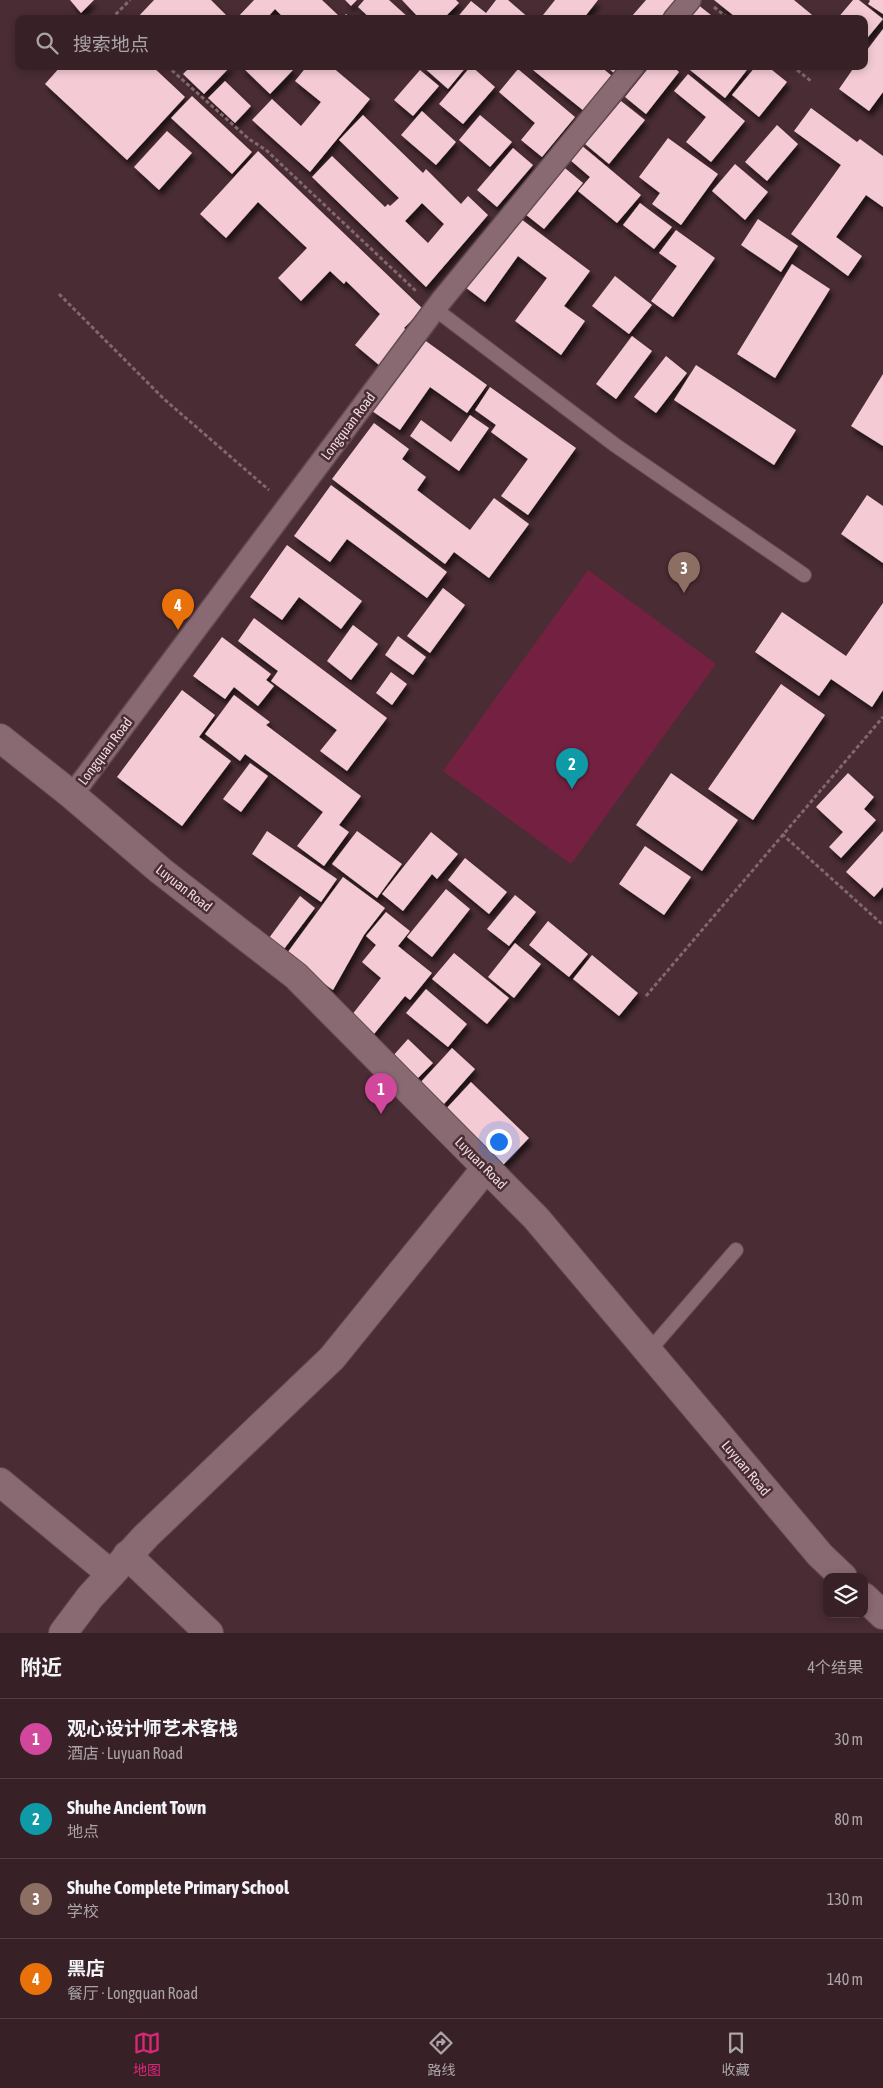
<!DOCTYPE html>
<html lang="zh">
<head>
<meta charset="utf-8">
<style>
	:root { --surface:#372127; --page:#3e292f; --text:#f1f3f6; --muted:#aaa3a7; --line:#513e44; --accent:#db2777 }
	body { margin:0; font-family:"Asap Condensed","Noto Sans SC",sans-serif; background:var(--page); color:var(--text) }
	.controls { position:absolute; right:15px; bottom:15px; display:grid; overflow:hidden; border-radius:10px; box-shadow:0 2px 8px #0003 }
	.controls button { width:45px; height:45px; display:grid; place-items:center; padding:0; border:0; border-bottom:1px solid var(--line); background:var(--surface); color:var(--text); font:25px sans-serif }
	.you { position:absolute; left:498px; top:1141px; width:18px; height:18px; margin:-12px; border:4px solid #fff; border-radius:50%; background:#1a73e8; box-shadow:0 0 0 8px #1a73e833 }
	.badge { display:grid; place-items:center; width:32px; height:32px; border-radius:50%; background:var(--accent); color:#fff; font-size:16px; font-weight:700 }
	.pin { position:absolute; translate:-50% -41px; filter:drop-shadow(0 1px 2px #0008) }
	.pin::after { content:''; position:absolute; top:26px; width:18px; height:15px; background:inherit; clip-path:polygon(0 0,100% 0,50% 100%) }
	.list { margin:0; padding:0; list-style:none }
	h2 { display:flex; justify-content:space-between; align-items:center; height:65px; margin:0; padding:0 20px; font-size:21px }
	h2 small { font-size:16px; font-weight:400; color:var(--muted) }
	.list li { display:grid; grid-template-columns:32px 1fr auto; gap:15px; align-items:center; box-sizing:border-box; height:80px; padding:0 20px; border-top:1px solid var(--line) }
	.list b { display:block; font-size:19px; white-space:nowrap }
	.list p { margin:0; font-size:16px; white-space:nowrap; color:var(--muted) }
	.list em { font-size:16px; font-style:normal; color:var(--muted) }
	.icon { flex:none; width:28px; height:28px; fill:none; stroke:currentColor; stroke-width:2; stroke-linecap:round; stroke-linejoin:round }
	.map { position:relative; flex:none; width:883px; height:1633px; overflow:hidden }
	.search { position:absolute; background:var(--surface); box-shadow:0 2px 8px #0003; left:15px; right:15px; top:15px; height:55px; display:flex; align-items:center; gap:12px; box-sizing:border-box; padding:0 18px; border-radius:10px; color:var(--muted); font-size:19px }
	.sheet { height:385px; background:var(--surface) }
	nav { display:flex; justify-content:space-around; align-items:center; box-sizing:border-box; height:70px; border-top:1px solid var(--line); background:var(--surface); font-size:14px; color:var(--muted) }
	nav a { display:grid; justify-items:center; gap:2px }
	nav .on { color:var(--accent) }
	.map>svg:first-child { display:block }
</style>
</head>
<body>
<div class="map">
<svg width="883" height="1633" viewBox="0 0 883 1633">
	<defs>
		<filter id="shadow"><feDropShadow dx="3" dy="5.5" stdDeviation="2.5" flood-color="#0009"/></filter>
	</defs>
	<rect width="100%" height="100%" fill="#492c34"/>
	<!-- park -->
	<polygon fill="#742141" points="588,570 716,664 571,864 443,771"/>
	<!-- building -->
	<g fill="#f4cbd5" fill-rule="evenodd" filter="url(#shadow)">
		<polygon points="70,0 94,0 81,13"/>
		<polygon points="154,0 211,0 229,18 136,19"/>
		<polygon points="254,0 322,0 339,16 336,19 285,19 275,9 266,19 236,19"/>
		<polygon points="345,0 357,0 351,6"/>
		<polygon points="364,0 389,0 410,19 371,19 358,7"/>
		<polygon points="402,0 456,0 459,3 443,19 420,19"/>
		<polygon points="496,0 508,0 530,19 456,19 471,1 486,13"/>
		<polygon points="555,0 598,0 583,19 547,19 543,15"/>
		<polygon points="646,0 677,0 661,19 635,19 632,16"/>
		<polygon points="714,0 794,0 817,19 738,19"/>
		<polygon points="853,0 859,0 883,19 864,42 864,19 837,19"/>
		<polygon points="869,0 883,0 883,14 868,4 870,1"/>
		<polygon points="697,4 716,19 684,19"/>
		<polygon points="346,14 352,19 342,19"/>
		<polygon points="883,29 883,92 869,111 839,89 855,66 864,66 864,54"/>
		<polygon points="61,66 152,66 185,97 127,160 45,84"/>
		<polygon points="191,66 231,66 204,94 183,74"/>
		<polygon points="241,66 290,66 293,70 270,94"/>
		<polygon points="307,66 331,66 370,99 310,172 252,120 272,99 301,126 321,102 295,81"/>
		<polygon points="422,66 467,66 448,89"/>
		<polygon points="471,66 495,87 463,124 439,104"/>
		<polygon points="528,66 600,66 612,76 584,111"/>
		<polygon points="606,66 623,66 616,75"/>
		<polygon points="650,66 673,66 679,72 646,114 625,97"/>
		<polygon points="685,66 750,66 725,98"/>
		<polygon points="756,66 767,66 787,82 759,117 732,95"/>
		<polygon points="518,69 575,117 542,157 521,140 535,123 499,92"/>
		<polygon points="420,70 439,86 413,116 394,100"/>
		<polygon points="688,74 745,121 711,162 686,142 706,117 674,91"/>
		<polygon points="225,81 251,106 235,123 208,98"/>
		<polygon points="192,96 252,152 232,174 171,118"/>
		<polygon points="621,101 645,120 609,164 585,144"/>
		<polygon points="811,108 857,142 860,139 883,156 883,207 866,195 836,237 862,256 848,276 791,234 841,165 794,131"/>
		<polygon points="422,111 456,142 436,165 401,135"/>
		<path d="M363 115 423 173 426 169 461 204 468 196 488 215 426 287 312 177 332 156 385 207 388 204 390 206 399 198 339 140ZM422 203 444 224 428 243 405 221Z"/>
		<polygon points="480,115 512,142 490,167 459,140"/>
		<polygon points="777,125 798,144 767,181 745,162"/>
		<polygon points="167,131 192,153 159,190 134,167"/>
		<polygon points="668,138 718,174 681,225 652,204 660,193 639,177"/>
		<polygon points="581,145 641,195 617,223 578,191 590,177 569,159"/>
		<polygon points="513,148 533,165 497,207 477,190"/>
		<polygon points="258,151 423,309 404,328 407,331 379,365 355,345 380,314 346,281 344,284 330,271 301,301 278,278 307,248 258,202 226,238 200,214"/>
		<polygon points="560,164 583,183 544,229 520,210"/>
		<polygon points="735,164 768,192 745,220 712,191"/>
		<polygon points="640,203 672,227 654,249 623,225"/>
		<polygon points="517,216 590,271 564,306 585,321 561,355 515,321 547,278 518,256 485,302 465,287"/>
		<polygon points="758,219 798,246 781,272 741,245"/>
		<polygon points="676,230 715,258 673,317 651,301 677,266 659,253"/>
		<polygon points="792,264 830,289 775,378 737,354"/>
		<polygon points="615,276 652,305 629,334 592,306"/>
		<polygon points="632,336 652,351 616,399 596,384"/>
		<polygon points="423,339 487,385 467,413 430,387 400,430 372,411"/>
		<polygon points="666,356 687,373 656,413 634,397"/>
		<polygon points="696,365 796,430 774,465 674,400"/>
		<polygon points="883,374 883,446 851,426"/>
		<polygon points="490,387 576,448 528,515 501,496 528,459 491,432 496,425 475,410"/>
		<polygon points="470,415 489,428 459,471 410,436 421,420 451,442"/>
		<polygon points="374,423 409,449 402,459 426,477 417,490 470,530 494,498 529,524 489,578 454,552 445,564 332,479"/>
		<polygon points="331,485 447,572 427,598 347,539 330,562 294,536"/>
		<polygon points="867,495 883,506 883,563 841,534"/>
		<polygon points="287,545 362,601 341,629 299,597 282,620 250,597"/>
		<polygon points="443,588 465,605 430,653 407,636"/>
		<polygon points="883,603 883,690 872,707 831,679 819,696 755,652 782,612 846,656"/>
		<polygon points="254,618 387,718 347,771 320,751 337,730 271,681 278,671 238,641"/>
		<polygon points="353,625 378,644 351,680 327,661"/>
		<polygon points="398,636 426,657 413,675 385,655"/>
		<polygon points="222,637 271,674 266,680 274,686 258,706 234,687 225,699 193,676"/>
		<polygon points="391,672 407,684 392,705 376,693"/>
		<polygon points="781,684 825,715 753,820 708,789"/>
		<polygon points="182,690 215,715 199,737 231,761 182,826 117,777"/>
		<polygon points="234,695 270,722 266,725 361,796 339,825 349,832 324,866 297,846 323,812 245,754 240,761 205,734"/>
		<polygon points="250,763 268,776 241,812 223,799"/>
		<polygon points="671,773 738,820 702,871 636,825"/>
		<polygon points="848,773 874,797 864,809 876,820 841,858 829,847 843,832 816,807"/>
		<polygon points="267,831 337,879 321,902 252,854"/>
		<polygon points="357,831 402,864 377,898 332,864"/>
		<polygon points="883,831 883,887 874,897 846,872"/>
		<polygon points="431,832 458,854 437,879 432,874 403,911 382,894"/>
		<polygon points="645,846 691,877 664,915 619,884"/>
		<polygon points="465,858 507,892 489,914 448,880"/>
		<polygon points="343,877 385,908 364,935 333,990 285,956"/>
		<polygon points="446,889 470,909 432,957 407,937"/>
		<polygon points="515,895 536,912 509,946 487,929"/>
		<polygon points="300,896 315,908 284,949 269,938"/>
		<polygon points="386,912 410,931 398,946 432,973 410,1000 405,996 374,1034 351,1016 381,978 362,962 376,945 366,936"/>
		<polygon points="548,921 588,954 569,977 529,945"/>
		<polygon points="515,943 541,964 514,998 488,977"/>
		<polygon points="454,953 509,998 487,1024 432,979"/>
		<polygon points="592,955 638,993 619,1016 573,979"/>
		<polygon points="426,989 467,1024 448,1047 406,1013"/>
		<polygon points="408,1039 433,1063 416,1080 392,1057"/>
		<polygon points="452,1048 475,1069 444,1104 420,1083"/>
		<polygon points="471,1082 529,1138 503,1165 445,1110"/>
	</g>
	<g fill="none" stroke-linecap="round" stroke-linejoin="round">
		<!-- service casing -->
		<g stroke="#634b52" stroke-width="16">
			<g id="service">
				<polyline points="435,309 615,445 804,575"/>
				<polyline points="648,1352 736,1250"/>
			</g>
		</g>
		<!-- pedestrian casing -->
		<g stroke="#634b52" stroke-width="24">
			<g id="pedestrian">
				<polyline points="674,19 690,0"/>
				<polyline points="72,795 441,301 634,66"/>
			</g>
		</g>
		<!-- minor casing -->
		<g stroke="#634b52" stroke-width="30">
			<g id="minor">
				<polyline points="0,738 72,795 161,871 296,976 536,1218 820,1555 843,1577"/>
				<polyline points="0,1482 111,1574"/>
				<polyline points="127,1555 209,1633"/>
				<polyline points="864,1597 883,1615"/>
				<polyline points="63,1633 90,1597 146,1536 332,1358 486,1168"/>
			</g>
		</g>
		<!-- path -->
		<g stroke="#81686f" stroke-width="3" stroke-dasharray="4 2.5" stroke-linecap="butt">
			<polyline points="714,7 729,19"/>
			<polyline points="115,19 113,17 130,0"/>
			<polyline points="167,66 249,139 266,150 417,292"/>
			<polyline points="792,66 811,81"/>
			<polyline points="59,294 164,399 269,490"/>
			<polyline points="782,834 883,925"/>
			<polyline points="646,996 883,717"/>
		</g>
		<!-- service -->
		<use href="#service" stroke="#8a6a72" stroke-width="14"/>
		<!-- pedestrian -->
		<use href="#pedestrian" stroke="#8a6a72" stroke-width="21"/>
		<!-- minor -->
		<use href="#minor" stroke="#8a6a72" stroke-width="28"/>
	</g>
	<g text-anchor="middle" dominant-baseline="central" stroke-width="5" stroke-linejoin="round" paint-order="stroke">
		<!-- street labels -->
		<g font-size="14" fill="#eddade" stroke="#492c34">
			<text transform="translate(348 426) rotate(-53)">Longquan Road</text>
			<text transform="translate(105 751) rotate(-53)">Longquan Road</text>
			<text transform="translate(184 888) rotate(38)">Luyuan Road</text>
			<text transform="translate(481 1163) rotate(45)">Luyuan Road</text>
			<text transform="translate(746 1468) rotate(50)">Luyuan Road</text>
		</g>
	</g>
</svg>
<div class="controls">
<button><svg class="icon" aria-label="layers" viewBox="0 0 24 24"><path d="M12 4l9 5-9 5-9-5zM3 14l9 5 9-5"/></svg></button>
</div>
<div class="you"></div>
<div class="pin badge" style="left:381px;top:1114px;background:#d1479c">1</div>
<div class="pin badge" style="left:572px;top:789px;background:#0f9aa8">2</div>
<div class="pin badge" style="left:684px;top:593px;background:#8d6e63">3</div>
<div class="pin badge" style="left:178px;top:630px;background:#e8710a">4</div>
<div class="search"><svg class="icon" aria-label="search" viewBox="0 0 24 24"><circle cx="10" cy="10" r="6"/><path d="M15 15l6 6"/></svg>搜索地点</div>
</div>
<section class="sheet">
<h2>附近<small>4个结果</small></h2>
<ul class="list">
<li><span class="badge" style="background:#d1479c">1</span><div><b>观心设计师艺术客栈</b><p>酒店 · Luyuan Road</p></div><em>30 m</em></li>
<li><span class="badge" style="background:#0f9aa8">2</span><div><b>Shuhe Ancient Town</b><p>地点</p></div><em>80 m</em></li>
<li><span class="badge" style="background:#8d6e63">3</span><div><b>Shuhe Complete Primary School</b><p>学校</p></div><em>130 m</em></li>
<li><span class="badge" style="background:#e8710a">4</span><div><b>黑店</b><p>餐厅 · Longquan Road</p></div><em>140 m</em></li>
</ul>
</section>
<nav>
<a class="on"><svg class="icon" aria-label="map" viewBox="0 0 24 24"><path d="M3 6l6-2 6 2 6-2v14l-6 2-6-2-6 2zM9 4v14M15 6v14"/></svg>地图</a>
<a><svg class="icon" aria-label="directions" viewBox="0 0 24 24"><path d="M12 3l9 9-9 9-9-9zM9 14v-3h6M13 9l2 2-2 2"/></svg>路线</a>
<a><svg class="icon" aria-label="saved" viewBox="0 0 24 24"><path d="M7 4h10v16l-5-4-5 4z"/></svg>收藏</a>
</nav>
</body>
</html>
